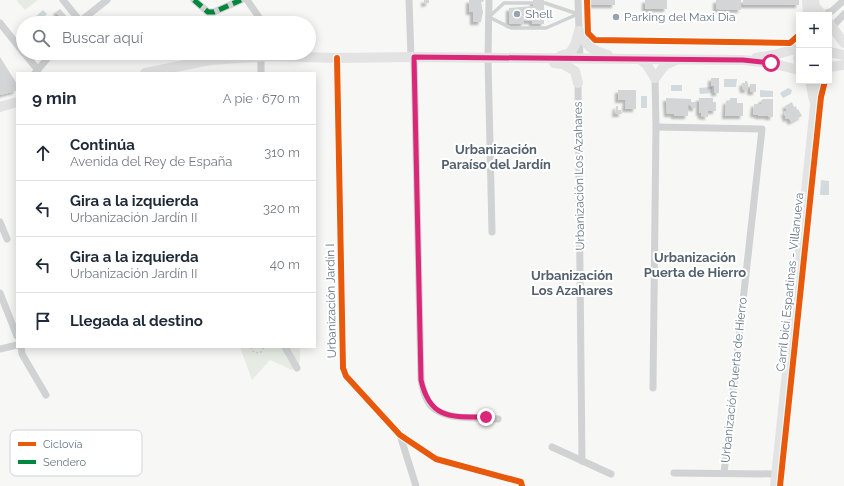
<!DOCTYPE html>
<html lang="es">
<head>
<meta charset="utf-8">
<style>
	:root { --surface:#fff; --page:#f2f2f3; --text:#1f2937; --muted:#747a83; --line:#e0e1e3 }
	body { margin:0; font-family:Raleway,sans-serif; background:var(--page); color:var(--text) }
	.controls { position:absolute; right:12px; top:12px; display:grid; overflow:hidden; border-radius:0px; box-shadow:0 2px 10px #0003 }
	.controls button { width:36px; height:36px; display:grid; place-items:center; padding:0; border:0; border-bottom:1px solid var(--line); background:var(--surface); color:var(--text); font:20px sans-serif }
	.stop { position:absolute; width:12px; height:12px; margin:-9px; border:3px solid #db2777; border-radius:50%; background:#fff }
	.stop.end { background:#db2777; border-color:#fff; box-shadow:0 1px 4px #0008 }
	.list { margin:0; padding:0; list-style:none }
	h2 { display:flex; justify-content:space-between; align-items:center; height:52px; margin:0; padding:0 16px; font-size:17px }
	h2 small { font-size:13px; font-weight:400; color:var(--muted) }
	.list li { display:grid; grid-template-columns:26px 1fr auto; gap:12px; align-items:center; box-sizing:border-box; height:56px; padding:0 16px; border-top:1px solid var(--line) }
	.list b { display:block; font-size:15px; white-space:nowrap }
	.list p { margin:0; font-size:13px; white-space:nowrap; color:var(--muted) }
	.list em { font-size:13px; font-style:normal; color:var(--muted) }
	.icon { flex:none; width:22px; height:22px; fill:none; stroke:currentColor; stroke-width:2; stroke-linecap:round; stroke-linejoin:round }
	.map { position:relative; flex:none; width:844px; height:486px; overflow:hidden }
	.search { position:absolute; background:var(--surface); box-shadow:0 2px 10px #0003; left:16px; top:16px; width:300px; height:44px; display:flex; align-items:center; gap:10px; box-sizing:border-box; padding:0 14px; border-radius:22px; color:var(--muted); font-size:15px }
	.panel { position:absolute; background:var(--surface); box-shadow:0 2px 10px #0003; left:16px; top:72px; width:300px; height:276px; border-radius:0px }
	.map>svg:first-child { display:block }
</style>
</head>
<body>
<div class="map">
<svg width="844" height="486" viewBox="0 0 844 486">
	<defs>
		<filter id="shadow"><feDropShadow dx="-3" dy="3" stdDeviation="1" flood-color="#0004"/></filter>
	</defs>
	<rect width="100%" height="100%" fill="#f7f7f6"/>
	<!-- green -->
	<g fill="#e6ebe4">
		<polygon points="18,0 38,0 25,10 17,1"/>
		<path d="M240 347H300C300 356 302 366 292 370L270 360 252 380Z"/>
	</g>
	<!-- water -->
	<g fill="#d3dade">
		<polygon points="43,10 47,14 38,22 34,18"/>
		<polygon points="724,79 737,79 736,87 724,87"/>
		<rect x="671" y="85" width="11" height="6"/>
		<polygon points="712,87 712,93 700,94 699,88"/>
		<polygon points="788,88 792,90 791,94 783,98 780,93"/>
		<polygon points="760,90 773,91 773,97 760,97"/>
		<rect x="641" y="96" width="6" height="12"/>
		<polygon points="821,180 829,181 829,195 820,195"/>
	</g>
	<!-- building -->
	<g fill="#d4d5d6" filter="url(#shadow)">
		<polygon points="424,0 429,0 429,3 424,4"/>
		<polygon points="469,0 484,0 483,2 481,2 483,12 481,22 473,22 473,12 469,12"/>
		<polygon points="533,0 544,0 544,24 532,24 532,21 524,21 524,24 509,24 509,8 533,6"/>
		<rect x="588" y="0" width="27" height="5"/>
		<rect x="645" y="0" width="22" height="9"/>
		<polygon points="716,0 741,0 741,10 716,9"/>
		<rect x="743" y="0" width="56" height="5"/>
		<polygon points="60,9 69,19 65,22 56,12"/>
		<polygon points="0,57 17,84 16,91 0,95"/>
		<polygon points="711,78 719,78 719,93 714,93 714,86 711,86"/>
		<polygon points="745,81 747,81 748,83 748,90 743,90 742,83 745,83"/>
		<rect x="750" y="84" width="6" height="8"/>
		<polygon points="618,90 636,90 636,109 625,109 626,100 618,100"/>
		<polygon points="666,98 691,99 691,102 696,102 696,108 691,108 691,105 688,105 688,116 674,116 674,114 667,114"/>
		<polygon points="699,98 713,98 713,102 716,102 716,111 708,111 708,117 701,116 701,113 699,113"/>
		<polygon points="730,98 737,98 737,103 743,103 743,116 725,116 726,101 730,101"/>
		<polygon points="763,99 773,99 773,117 768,117 768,116 758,116 758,115 753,114 754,104 761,104 761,101"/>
		<polygon points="792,102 794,107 796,106 797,110 798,109 802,116 791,122 789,118 786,119 784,112 787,111 785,106"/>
		<polygon points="616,106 618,106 618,110 621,110 622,114 615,114"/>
	</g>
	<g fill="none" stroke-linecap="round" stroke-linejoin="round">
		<!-- path -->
		<path stroke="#cecfd0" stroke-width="1.5" stroke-dasharray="2 2" stroke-linecap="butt" d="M251 347C252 352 256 354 261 352L264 347"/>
		<!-- lane -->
		<g stroke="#d1d2d3" stroke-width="3.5">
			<polyline points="532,3 504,3 489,17 511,28 546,28 578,14"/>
			<polyline points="545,3 578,14"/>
		</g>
		<!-- street -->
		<g stroke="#d1d2d3" stroke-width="7">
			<polyline points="63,0 80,21"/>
			<polyline points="194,0 208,12 214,12 241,0"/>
			<polyline points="247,0 263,23"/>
			<polyline points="409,0 411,57"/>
			<polyline points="489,0 488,59 492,232"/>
			<polyline points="578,0 580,59"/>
			<polyline points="820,15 832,11 844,0"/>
			<polyline points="0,23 23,52"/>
			<polyline points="78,23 107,0"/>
			<polyline points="832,27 844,14"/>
			<polyline points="24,53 38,70"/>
			<polyline points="261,57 261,73"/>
			<path d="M414 57 421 380C423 389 425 399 431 406 447 422 478 416 498 419"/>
			<polyline points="337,58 343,368 346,376 400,435 436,459 521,482 522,486"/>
			<polyline points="35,73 52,53"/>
			<polyline points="578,83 582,461"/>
			<polyline points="656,127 762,129 724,473"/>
			<polyline points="0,222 7,239"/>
			<polyline points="0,293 17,336"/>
			<polyline points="21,347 22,354 46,395"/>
			<polyline points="285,347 297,368"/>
			<polyline points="0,349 17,345"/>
			<polyline points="653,388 656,127 655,78"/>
			<polyline points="400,435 416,486"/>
			<polyline points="552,447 611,474"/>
			<polyline points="674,473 776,474"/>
		</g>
		<!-- secondary -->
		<g stroke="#e3e3e4" stroke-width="10">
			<polyline points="807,0 808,15"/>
			<polyline points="814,0 815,6 822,15"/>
			<polyline points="829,23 844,43"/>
			<path d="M579 31C587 47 591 50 608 55"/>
			<polyline points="829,52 844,55"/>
			<polyline points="799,53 798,58 799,64"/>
			<polyline points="560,56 570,53 575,45 579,31"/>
			<polyline points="756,58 774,55 799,48"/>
			<polyline points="640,59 647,65 655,78"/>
			<polyline points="554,63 563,64 575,71 578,83"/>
			<polyline points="829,67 844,65"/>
			<polyline points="145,73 210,60 271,56 337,58 414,57 743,60 771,63 799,70"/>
			<polyline points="655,78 665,65 676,60"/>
			<polyline points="810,81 814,100"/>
			<polyline points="0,107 17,102"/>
			<polyline points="775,486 815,106 819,81"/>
		</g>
		<!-- quiet -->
		<polyline stroke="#00873e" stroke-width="5" stroke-dasharray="10 5" stroke-linecap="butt" points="194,0 208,12 214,12 241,0"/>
		<!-- cycleway casing -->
		<g stroke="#fff" stroke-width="8">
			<g id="cycleway">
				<polyline points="587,0 588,33 595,40 790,43 799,35"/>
				<polyline points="337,58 343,368 346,376 400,435 436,459 521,482 522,486"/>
				<polyline points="780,486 821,97 825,81"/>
			</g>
		</g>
		<!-- cycleway -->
		<use href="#cycleway" stroke="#e8590c" stroke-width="6"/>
	</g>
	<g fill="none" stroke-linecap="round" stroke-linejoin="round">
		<!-- route -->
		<path stroke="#db2777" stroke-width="5" d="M486 417C452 417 430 420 421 380L414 57 743 60 771 63"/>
	</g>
	<!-- markers -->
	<g fill="#97a3af" stroke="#fff" stroke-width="1.5">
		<circle cx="517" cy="14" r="4"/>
		<circle cx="616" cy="17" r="4"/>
	</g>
	<g text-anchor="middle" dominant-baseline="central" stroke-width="4" stroke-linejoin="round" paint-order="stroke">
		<!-- poi labels -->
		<g font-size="12" fill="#647689" stroke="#fff" text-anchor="start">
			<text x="525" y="14">Shell</text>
			<text x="624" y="17">Parking del Maxi Dia</text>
		</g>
		<!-- street labels -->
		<g font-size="12" fill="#647689" stroke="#fff">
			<text transform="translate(579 176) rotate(-91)">Urbanización Los Azahares</text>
			<text transform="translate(790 282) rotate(-84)">Carril bici Espartinas - Villanueva</text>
			<text transform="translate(331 301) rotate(-91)">Urbanización Jardín I</text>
			<text transform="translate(734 380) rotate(-84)">Urbanización Puerta de Hierro</text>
		</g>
		<!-- neighbourhood labels -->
		<g font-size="13" font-weight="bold" fill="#53606e" stroke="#fff">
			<text x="496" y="149">Urbanización<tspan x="496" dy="15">Paraíso del Jardín</tspan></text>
			<text x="695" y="257">Urbanización<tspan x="695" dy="15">Puerta de Hierro</tspan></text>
			<text x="572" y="275">Urbanización<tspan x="572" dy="15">Los Azahares</tspan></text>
		</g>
	</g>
	<!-- legend -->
	<rect x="10" y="430" width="132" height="46" rx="6" fill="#fff" stroke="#d0d6dc" stroke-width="1"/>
	<rect x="18" y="442" width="18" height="4" fill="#e8590c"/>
	<rect x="18" y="460" width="18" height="4" fill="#00873e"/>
	<g font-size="11" fill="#647689">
		<text x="43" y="448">Ciclovía</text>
		<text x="43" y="466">Sendero</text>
	</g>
</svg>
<div class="controls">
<button>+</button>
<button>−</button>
</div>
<div class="stop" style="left:771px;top:63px"></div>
<div class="stop end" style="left:486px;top:417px"></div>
<div class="search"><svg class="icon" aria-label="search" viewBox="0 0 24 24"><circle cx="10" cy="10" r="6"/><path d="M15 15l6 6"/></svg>Buscar aquí</div>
<section class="panel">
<h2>9 min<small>A pie · 670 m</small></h2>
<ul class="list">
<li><svg class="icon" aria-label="ahead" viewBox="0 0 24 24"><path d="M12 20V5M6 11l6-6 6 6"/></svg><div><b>Continúa</b><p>Avenida del Rey de España</p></div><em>310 m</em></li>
<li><svg class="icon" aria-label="left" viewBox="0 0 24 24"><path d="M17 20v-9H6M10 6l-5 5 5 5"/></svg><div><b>Gira a la izquierda</b><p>Urbanización Jardín II</p></div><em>320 m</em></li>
<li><svg class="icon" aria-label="left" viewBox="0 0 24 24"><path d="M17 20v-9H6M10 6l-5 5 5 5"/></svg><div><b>Gira a la izquierda</b><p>Urbanización Jardín II</p></div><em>40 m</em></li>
<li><svg class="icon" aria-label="arrive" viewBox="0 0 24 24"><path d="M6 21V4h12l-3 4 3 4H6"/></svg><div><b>Llegada al destino</b></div></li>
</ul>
</section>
</div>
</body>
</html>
